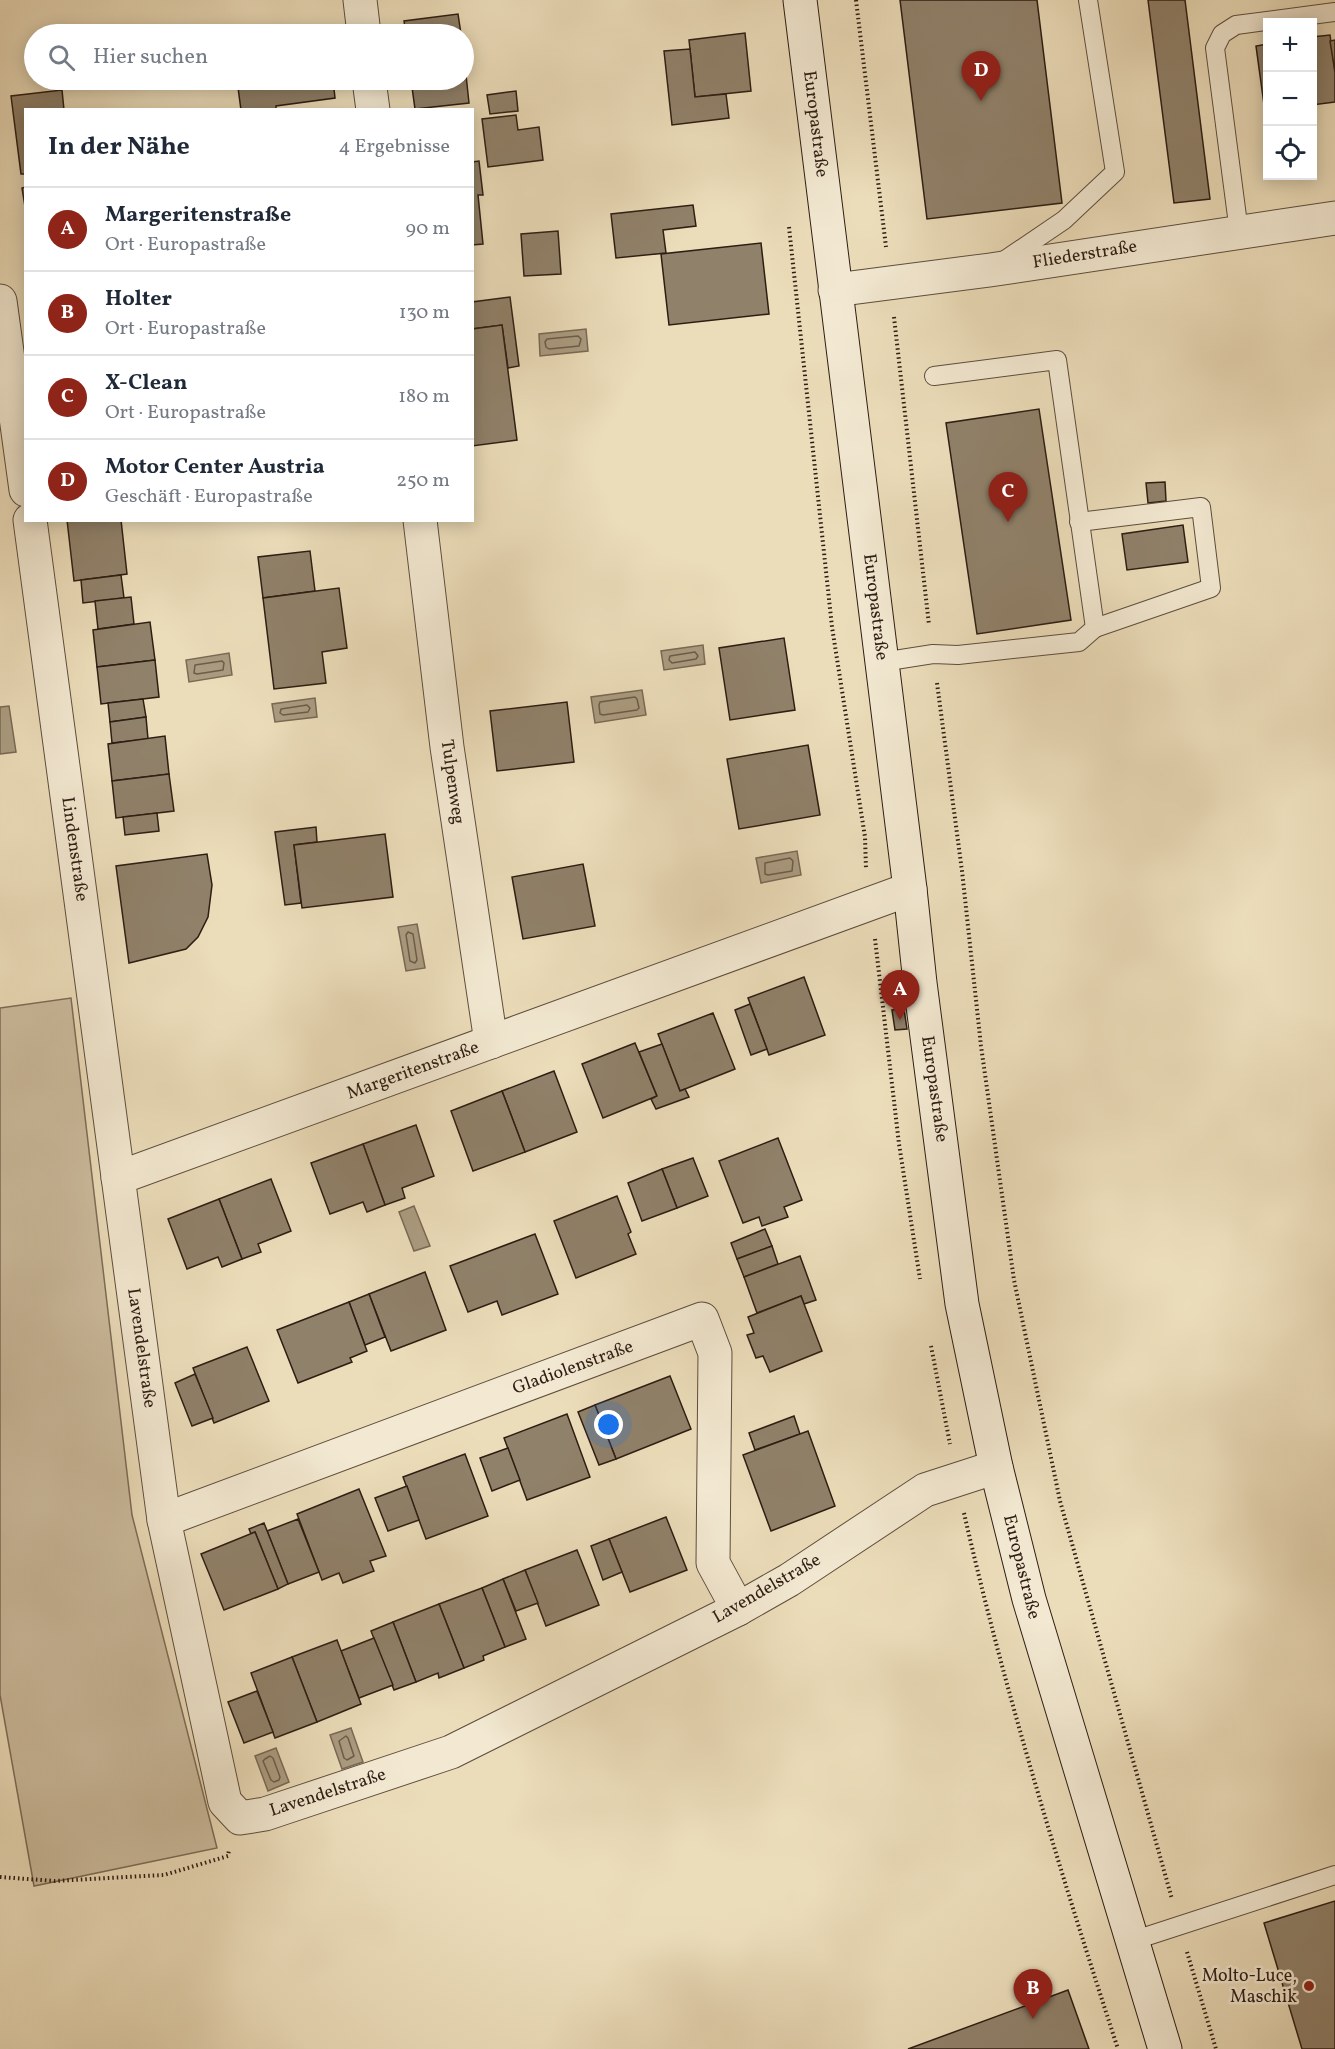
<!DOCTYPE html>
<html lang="de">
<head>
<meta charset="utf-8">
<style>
	:root { --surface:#fff; --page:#f6f6f7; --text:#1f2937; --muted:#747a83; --line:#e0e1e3; --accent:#8f2418 }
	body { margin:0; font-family:Vollkorn,serif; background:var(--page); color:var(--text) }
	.controls { position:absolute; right:18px; top:18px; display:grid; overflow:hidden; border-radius:0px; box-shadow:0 3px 15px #0003 }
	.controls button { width:54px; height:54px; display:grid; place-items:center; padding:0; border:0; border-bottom:2px solid var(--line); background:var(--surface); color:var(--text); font:30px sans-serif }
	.you { position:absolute; left:609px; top:1425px; width:21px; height:21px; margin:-15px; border:4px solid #fff; border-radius:50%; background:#1a73e8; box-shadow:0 0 0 9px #1a73e833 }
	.badge { display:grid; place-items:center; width:39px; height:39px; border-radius:50%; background:var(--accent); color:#fff; font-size:20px; font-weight:700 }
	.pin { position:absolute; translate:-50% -50px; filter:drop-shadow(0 2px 3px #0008) }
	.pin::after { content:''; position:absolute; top:32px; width:21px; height:18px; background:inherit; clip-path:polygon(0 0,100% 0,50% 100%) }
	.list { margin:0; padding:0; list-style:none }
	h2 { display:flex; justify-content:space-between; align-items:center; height:78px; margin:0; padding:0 24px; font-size:26px }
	h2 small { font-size:20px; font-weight:400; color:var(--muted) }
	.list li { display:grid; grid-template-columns:39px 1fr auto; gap:18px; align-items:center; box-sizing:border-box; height:84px; padding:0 24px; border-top:2px solid var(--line) }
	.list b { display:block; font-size:22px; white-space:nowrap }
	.list p { margin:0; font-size:20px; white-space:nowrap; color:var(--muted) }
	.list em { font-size:20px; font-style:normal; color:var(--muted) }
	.icon { flex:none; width:33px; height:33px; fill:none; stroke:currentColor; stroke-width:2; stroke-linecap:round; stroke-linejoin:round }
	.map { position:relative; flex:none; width:1335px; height:2049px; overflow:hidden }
	.search { position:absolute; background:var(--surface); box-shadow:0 3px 15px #0003; left:24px; top:24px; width:450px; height:66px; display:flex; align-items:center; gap:15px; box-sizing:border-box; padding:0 21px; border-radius:33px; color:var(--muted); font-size:22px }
	.panel { position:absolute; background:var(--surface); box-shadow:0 3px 15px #0003; left:24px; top:108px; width:450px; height:414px; border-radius:0px }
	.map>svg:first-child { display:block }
</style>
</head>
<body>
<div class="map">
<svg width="1335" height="2049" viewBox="0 0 1335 2049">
	<rect width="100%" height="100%" fill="#ecddba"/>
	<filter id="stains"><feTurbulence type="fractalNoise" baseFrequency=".00333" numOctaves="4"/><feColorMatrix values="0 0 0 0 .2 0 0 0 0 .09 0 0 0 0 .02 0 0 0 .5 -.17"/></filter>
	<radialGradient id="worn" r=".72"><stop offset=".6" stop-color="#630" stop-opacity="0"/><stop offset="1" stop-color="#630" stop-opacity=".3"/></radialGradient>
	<!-- green -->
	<polygon fill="#ccbc9e" stroke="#7c6c58" stroke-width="1.5" points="71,998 132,1515 217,1848 34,1886 0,1695 0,1008"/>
	<!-- water -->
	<g fill="#ab9c81" stroke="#796955" stroke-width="1.5">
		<polygon points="586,329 588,351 540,356 539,334"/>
		<polygon points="703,645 705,664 664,670 661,651"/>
		<polygon points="229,653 232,675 189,682 186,660"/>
		<polygon points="642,690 646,715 595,723 591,697"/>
		<polygon points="315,698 317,717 275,722 272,704"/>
		<polygon points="9,706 16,752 0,754 0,707"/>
		<polygon points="797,851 801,875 761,883 756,858"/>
		<polygon points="417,924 425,968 406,971 398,927"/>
		<polygon points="414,1206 430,1246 414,1251 399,1212"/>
		<polygon points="351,1728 363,1762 342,1769 330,1735"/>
		<polygon points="276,1748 289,1782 268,1791 255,1756"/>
	</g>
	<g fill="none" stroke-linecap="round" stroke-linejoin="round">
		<!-- shore -->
		<g stroke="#6c5c4a" stroke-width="1.5">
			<polygon points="578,336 581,339 579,346 549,349 546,347 545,342 547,339"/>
			<polygon points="695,652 698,656 696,659 672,663 669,660 670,656"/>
			<polygon points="222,661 224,663 223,670 197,674 194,673 195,665"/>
			<polygon points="635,697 637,699 639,708 637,710 603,715 600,714 599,705 600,702"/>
			<polygon points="307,705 310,708 308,712 283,715 280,713 281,709"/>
			<polygon points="790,858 793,861 792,871 768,875 765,874 765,863"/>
			<polygon points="408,932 413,934 417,960 415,963 410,961 406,935"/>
			<polygon points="346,1736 348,1738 354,1756 347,1760 344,1758 339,1741"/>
			<polygon points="270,1756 273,1758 280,1777 279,1780 274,1782 271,1780 263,1761 265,1759"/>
		</g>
	</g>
	<!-- building -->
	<g fill="#90816a" stroke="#2d1d13" stroke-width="1.5">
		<polygon points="900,0 1037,0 1062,203 927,219"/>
		<polygon points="1148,0 1185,0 1210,199 1174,203"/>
		<polygon points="458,14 461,34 406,34 404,21"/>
		<polygon points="745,33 751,91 695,97 689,40"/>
		<polygon points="1330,35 1335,72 1335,102 1312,105 1312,37"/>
		<polygon points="1335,40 1335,72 1330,41"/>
		<polygon points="1268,44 1268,112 1265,112 1256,46"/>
		<polygon points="690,49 695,97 726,94 729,118 672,125 664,51"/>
		<polygon points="464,56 469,103 415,109 411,80 464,80"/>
		<polygon points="237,80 333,80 335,98 276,106 276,110 241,110"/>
		<polygon points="62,90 64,110 26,110 26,174 21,174 11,96"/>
		<polygon points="516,91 518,111 490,114 487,95"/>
		<polygon points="516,115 518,130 539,127 543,160 488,167 482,119"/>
		<polygon points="479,161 483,195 478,195 483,244 472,245 472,162"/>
		<polygon points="26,187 26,213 22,188"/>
		<polygon points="693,205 696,226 663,230 666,253 616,258 611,214"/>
		<polygon points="558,231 561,274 524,276 521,234"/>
		<polygon points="761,243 769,314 669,325 661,254"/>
		<polygon points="510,297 519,366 508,368 502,325 472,329 472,302"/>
		<polygon points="502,325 517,440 472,446 472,329"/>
		<polygon points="1039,409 1071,620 977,634 946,423"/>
		<polygon points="1165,482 1166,501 1148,503 1146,483"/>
		<polygon points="67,520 121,520 127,574 74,581"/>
		<polygon points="1183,525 1188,562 1127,570 1122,534"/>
		<polygon points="310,551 315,591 263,598 258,557"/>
		<polygon points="121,575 124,598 83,603 81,580"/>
		<polygon points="339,588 347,648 322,652 326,683 274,689 263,598"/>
		<polygon points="131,597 134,624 98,629 95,601"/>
		<polygon points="150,622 155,660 97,667 93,630"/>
		<polygon points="784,638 795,710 730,720 719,648"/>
		<polygon points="155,660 159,697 101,704 97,667"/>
		<polygon points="143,699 146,717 110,722 108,703"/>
		<polygon points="567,702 574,762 497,771 490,711"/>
		<polygon points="146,717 148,739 112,743 110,722"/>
		<polygon points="165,736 169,774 112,781 108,744"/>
		<polygon points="808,745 820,815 739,829 727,759"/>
		<polygon points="169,774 174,811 116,818 112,781"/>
		<polygon points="157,813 159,831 125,835 123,817"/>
		<polygon points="316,827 317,842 294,845 301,903 285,905 275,832"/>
		<polygon points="385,834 393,897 302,908 294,845"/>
		<polygon points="207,854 212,885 208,917 198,937 186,949 129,963 116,866"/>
		<polygon points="583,864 595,926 523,939 512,877"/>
		<polygon points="804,977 825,1035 769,1055 748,998"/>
		<polygon points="750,1004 767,1049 751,1055 735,1010"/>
		<polygon points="904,1009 907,1029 895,1030 892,1010"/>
		<polygon points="713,1013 735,1069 680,1091 658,1034"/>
		<polygon points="635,1043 657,1096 603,1118 582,1064"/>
		<polygon points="662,1044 680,1091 685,1089 689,1097 656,1109 651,1099 657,1096 639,1052"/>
		<polygon points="554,1071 577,1132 525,1152 502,1091"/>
		<polygon points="502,1091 525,1152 473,1171 451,1111"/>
		<polygon points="416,1125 434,1176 402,1188 405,1198 385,1205 363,1144"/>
		<polygon points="778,1138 802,1200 784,1207 788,1217 762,1226 759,1217 743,1223 719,1161"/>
		<polygon points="363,1144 385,1205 367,1212 363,1202 330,1214 311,1163"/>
		<polygon points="693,1158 708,1196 677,1208 662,1169"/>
		<polygon points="662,1169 677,1208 642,1221 628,1183"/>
		<polygon points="271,1179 291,1231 258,1244 261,1252 242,1259 219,1199"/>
		<polygon points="617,1196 631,1232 628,1234 636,1254 576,1278 554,1221"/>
		<polygon points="219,1199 242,1259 222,1267 218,1257 187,1269 168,1219"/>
		<polygon points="765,1229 772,1246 737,1259 731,1243"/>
		<polygon points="535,1234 558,1294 502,1315 497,1301 468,1312 450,1266"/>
		<polygon points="772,1246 778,1264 744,1277 737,1259"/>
		<polygon points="800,1256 816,1300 804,1304 801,1296 757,1313 744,1277"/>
		<polygon points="425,1272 446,1330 391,1351 369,1294"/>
		<polygon points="369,1294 385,1337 365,1345 349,1302"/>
		<polygon points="801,1296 822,1351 770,1372 763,1356 756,1358 747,1335 754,1333 748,1317"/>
		<polygon points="349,1302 367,1351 350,1358 352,1362 298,1383 277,1330"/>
		<polygon points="247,1347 269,1401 214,1423 193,1368"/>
		<polygon points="195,1374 213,1418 192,1426 175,1383"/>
		<polygon points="670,1376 691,1429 616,1459 595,1405"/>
		<polygon points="595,1405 616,1459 599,1465 578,1412"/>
		<polygon points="567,1414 590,1477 527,1500 504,1438"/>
		<polygon points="794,1416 800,1434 755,1450 749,1433"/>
		<polygon points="808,1431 835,1506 771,1531 743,1455"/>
		<polygon points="508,1448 520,1480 492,1491 480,1458"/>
		<polygon points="465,1454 488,1516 426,1539 403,1477"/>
		<polygon points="407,1486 419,1520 388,1531 375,1498"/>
		<polygon points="359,1489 386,1556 370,1561 374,1571 343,1583 339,1573 322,1580 297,1514"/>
		<polygon points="666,1517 687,1570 630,1592 609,1539"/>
		<polygon points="298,1519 319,1572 288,1584 267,1531"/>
		<polygon points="264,1523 288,1584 278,1589 255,1532 251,1534 249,1529"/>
		<polygon points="255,1532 278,1589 224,1610 201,1554"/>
		<polygon points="609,1539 622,1572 603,1580 591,1546"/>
		<polygon points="577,1550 599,1605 546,1626 525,1570"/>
		<polygon points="525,1570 538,1603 516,1611 503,1579"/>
		<polygon points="503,1579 526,1639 505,1647 482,1588"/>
		<polygon points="482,1588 505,1647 483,1656 484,1660 464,1668 439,1604"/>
		<polygon points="439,1604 464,1668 439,1678 438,1673 416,1682 393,1622"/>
		<polygon points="393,1622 416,1682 394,1690 371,1631"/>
		<polygon points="374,1638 393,1685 359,1698 341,1651"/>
		<polygon points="337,1640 361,1704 317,1722 292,1657"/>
		<polygon points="292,1657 317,1722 275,1738 251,1673"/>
		<polygon points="257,1691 273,1732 244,1743 228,1702"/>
		<polygon points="1335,1901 1335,2049 1302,2049 1264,1923"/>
		<polygon points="1068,1990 1089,2049 908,2049"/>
	</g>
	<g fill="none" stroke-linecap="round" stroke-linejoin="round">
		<!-- service casing -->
		<g stroke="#5d4d3d" stroke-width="20">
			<g id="service">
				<polyline points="1239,232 1215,48 1222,34 1236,25 1335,12"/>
				<polyline points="1002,262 1064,220 1115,172 1088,0"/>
				<polyline points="1079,522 1201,507 1211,588 1095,628"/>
				<polyline points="882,662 933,654 958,655 1079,642 1095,628 1057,360 934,376"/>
				<polyline points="1132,1941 1335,1875"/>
			</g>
		</g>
		<!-- minor casing -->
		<g stroke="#5d4d3d" stroke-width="35">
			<g id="minor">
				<polyline points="360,0 364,34"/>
				<polyline points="369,80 373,110"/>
				<polyline points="835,290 990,270 1335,218"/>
				<polyline points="0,301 26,490"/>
				<polyline points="30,520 164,1520 225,1802 240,1818 265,1814 451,1752 738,1609 789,1580 925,1490 996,1467"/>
				<polyline points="420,520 447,747 491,1042"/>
				<polyline points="118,1178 910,889"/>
				<polyline points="164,1520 702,1319 715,1353 713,1563 738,1609"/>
			</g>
		</g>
		<!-- secondary casing -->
		<g stroke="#2d1d13" stroke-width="35">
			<polyline id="secondary" points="800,0 910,889 920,983 962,1304 996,1467 1029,1599 1165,2049"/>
		</g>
		<!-- path -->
		<g stroke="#2d1d13" stroke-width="4" stroke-dasharray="1.5 3" stroke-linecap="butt">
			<polyline points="856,0 886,247"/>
			<polyline points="789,227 832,627 865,837 866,869"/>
			<polyline points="894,317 929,625"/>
			<polyline points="937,683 962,871 981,1046 1014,1280 1060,1501 1172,1899"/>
			<polyline points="875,939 899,1144 920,1279"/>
			<polyline points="931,1346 950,1444"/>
			<path d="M964 1513C1005 1693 1061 1874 1118 2049"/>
			<polyline points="0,1877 55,1881 164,1875 228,1856 229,1850"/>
			<polyline points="1187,1952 1216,2049"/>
		</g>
		<!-- service -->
		<use href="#service" stroke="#f3e9d2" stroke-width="18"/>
		<!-- minor -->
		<use href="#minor" stroke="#f3e9d2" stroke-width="33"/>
		<!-- secondary -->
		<use href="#secondary" stroke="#f3e9d2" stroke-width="33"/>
	</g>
	<!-- markers -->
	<circle fill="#8f2418" stroke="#f3e9d2" stroke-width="2" cx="1309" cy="1986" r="6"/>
	<g text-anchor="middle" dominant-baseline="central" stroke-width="5" stroke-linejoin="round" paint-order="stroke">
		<!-- street labels -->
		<g font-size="18" fill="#2d1d13" stroke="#f3e9d2">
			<text transform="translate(815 124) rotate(83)">Europastraße</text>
			<text transform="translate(1085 255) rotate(-9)">Fliederstraße</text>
			<text transform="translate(875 607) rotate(83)">Europastraße</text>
			<text transform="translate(452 782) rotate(82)">Tulpenweg</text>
			<text transform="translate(74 849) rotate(82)">Lindenstraße</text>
			<text transform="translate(413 1071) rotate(-20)">Margeritenstraße</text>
			<text transform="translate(934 1089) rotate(82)">Europastraße</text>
			<text transform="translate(141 1348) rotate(82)">Lavendelstraße</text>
			<text transform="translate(573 1368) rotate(-20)">Gladiolenstraße</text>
			<text transform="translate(1021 1567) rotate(76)">Europastraße</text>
			<text transform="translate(767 1589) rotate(-30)">Lavendelstraße</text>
			<text transform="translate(328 1793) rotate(-18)">Lavendelstraße</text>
		</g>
		<!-- poi labels -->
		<g font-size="18" fill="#2d1d13" stroke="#f3e9d2" text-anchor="end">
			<text x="1297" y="1976">Molto-Luce,<tspan x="1297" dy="21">Maschik</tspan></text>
		</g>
	</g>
	<rect width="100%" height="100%" filter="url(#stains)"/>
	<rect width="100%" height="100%" fill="url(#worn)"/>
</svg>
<div class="controls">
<button>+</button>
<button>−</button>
<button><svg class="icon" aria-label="locate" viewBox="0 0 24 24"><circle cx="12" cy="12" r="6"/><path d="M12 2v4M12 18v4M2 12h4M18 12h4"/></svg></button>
</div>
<div class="you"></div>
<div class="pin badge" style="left:900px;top:1020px">A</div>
<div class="pin badge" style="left:1033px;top:2019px">B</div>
<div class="pin badge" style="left:1008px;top:522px">C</div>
<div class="pin badge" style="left:981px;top:101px">D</div>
<div class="search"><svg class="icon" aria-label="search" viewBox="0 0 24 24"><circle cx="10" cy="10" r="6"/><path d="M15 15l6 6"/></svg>Hier suchen</div>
<section class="panel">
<h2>In der Nähe<small>4 Ergebnisse</small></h2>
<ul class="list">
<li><span class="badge">A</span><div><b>Margeritenstraße</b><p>Ort · Europastraße</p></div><em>90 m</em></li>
<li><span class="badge">B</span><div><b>Holter</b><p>Ort · Europastraße</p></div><em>130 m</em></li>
<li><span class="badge">C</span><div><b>X-Clean</b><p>Ort · Europastraße</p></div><em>180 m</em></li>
<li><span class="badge">D</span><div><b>Motor Center Austria</b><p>Geschäft · Europastraße</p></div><em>250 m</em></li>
</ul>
</section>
</div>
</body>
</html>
